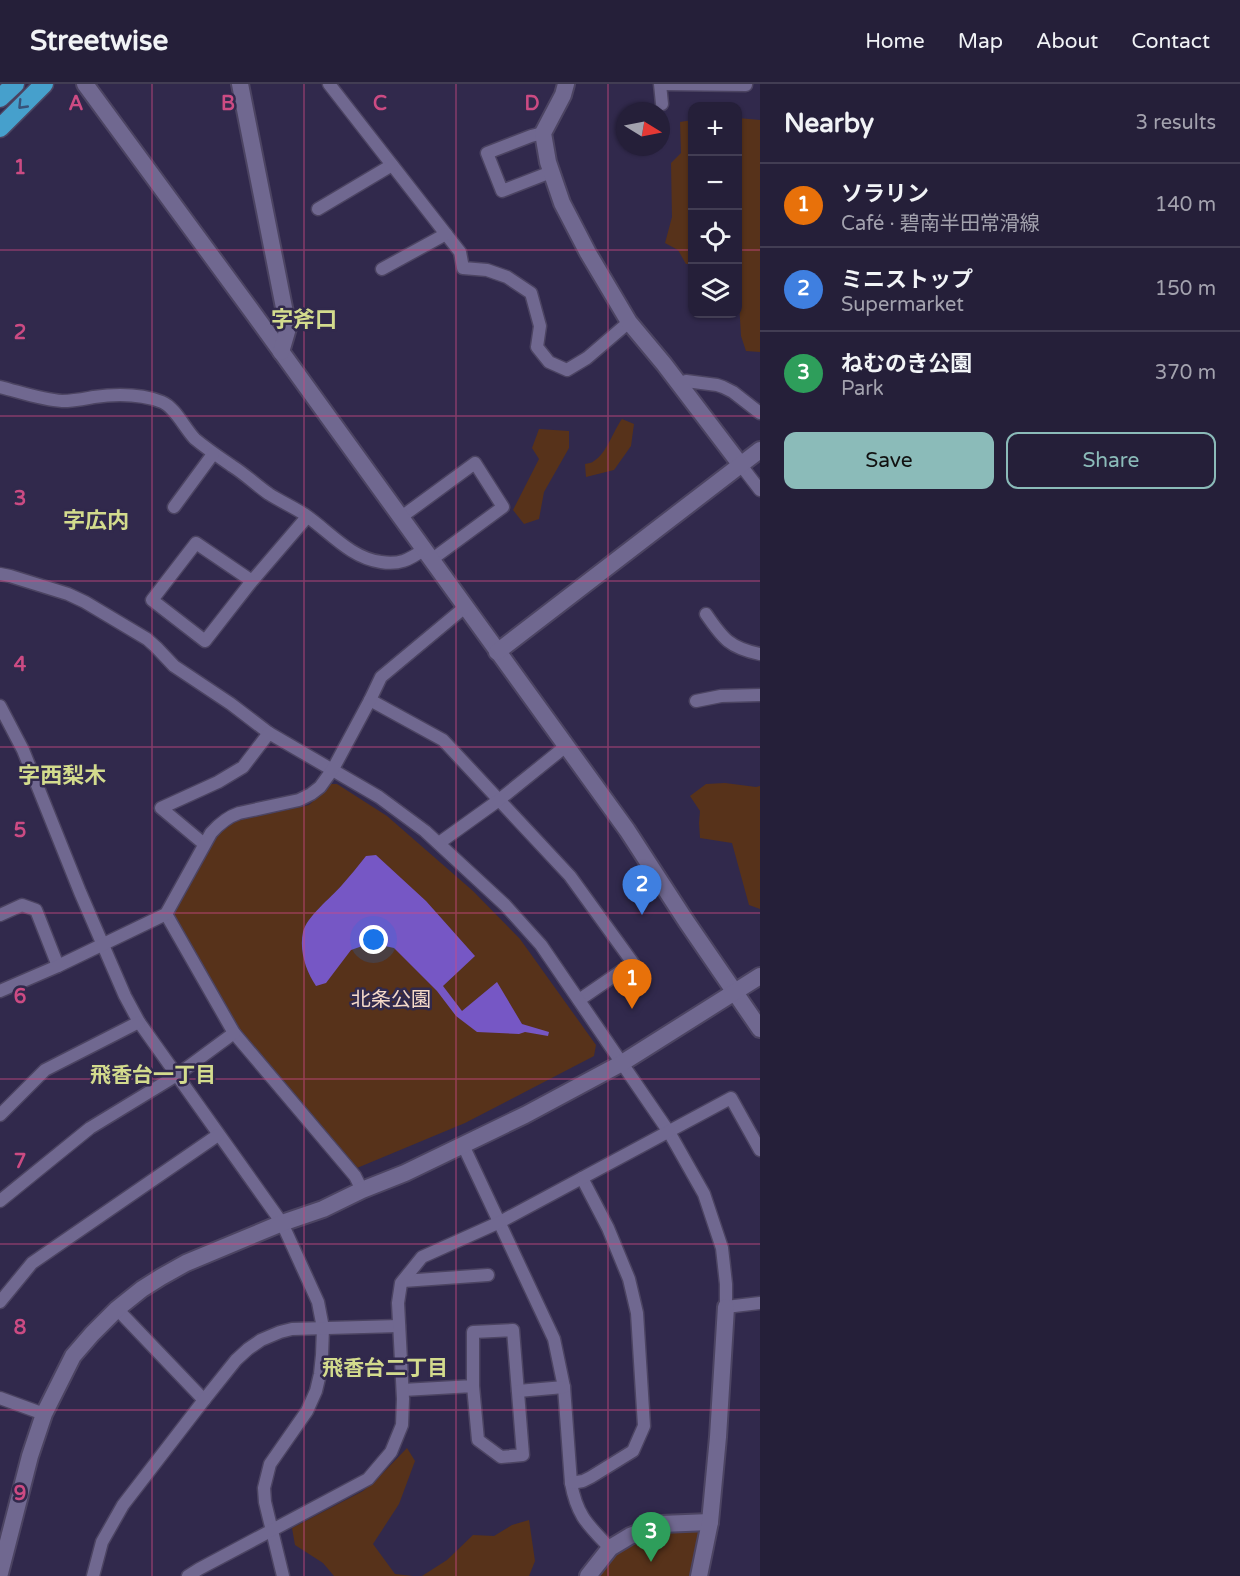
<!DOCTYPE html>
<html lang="en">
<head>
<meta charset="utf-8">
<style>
	:root { --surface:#251f39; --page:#312c44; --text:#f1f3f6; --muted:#a3a2ae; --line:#423d53; --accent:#8bbbb9 }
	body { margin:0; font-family:"Varela Round","Noto Sans JP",sans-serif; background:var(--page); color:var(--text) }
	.controls { position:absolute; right:18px; top:18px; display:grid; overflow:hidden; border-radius:12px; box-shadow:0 2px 4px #0004 }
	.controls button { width:54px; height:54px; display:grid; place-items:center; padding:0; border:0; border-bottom:2px solid var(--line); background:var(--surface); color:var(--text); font:30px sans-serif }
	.compass { position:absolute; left:616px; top:18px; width:54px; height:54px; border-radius:50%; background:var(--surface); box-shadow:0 2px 4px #0004; rotate:100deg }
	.you { position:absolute; left:374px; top:856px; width:21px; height:21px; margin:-15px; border:4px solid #fff; border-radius:50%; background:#1a73e8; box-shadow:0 0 0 9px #1a73e833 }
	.badge { display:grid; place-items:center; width:39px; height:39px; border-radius:50%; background:var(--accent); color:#fff; font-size:20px; font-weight:700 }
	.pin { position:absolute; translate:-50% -50px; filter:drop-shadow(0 2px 3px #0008) }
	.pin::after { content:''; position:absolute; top:32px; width:21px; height:18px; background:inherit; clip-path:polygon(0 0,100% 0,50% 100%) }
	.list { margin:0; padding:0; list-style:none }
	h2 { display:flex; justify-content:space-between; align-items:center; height:78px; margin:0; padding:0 24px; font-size:26px }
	h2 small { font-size:20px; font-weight:400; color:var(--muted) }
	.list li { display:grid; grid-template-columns:39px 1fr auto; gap:18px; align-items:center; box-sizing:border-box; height:84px; padding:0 24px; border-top:2px solid var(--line) }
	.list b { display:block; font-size:22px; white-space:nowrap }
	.list p { margin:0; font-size:20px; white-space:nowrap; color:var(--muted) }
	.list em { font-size:20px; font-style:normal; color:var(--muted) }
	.actions { display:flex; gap:12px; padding:18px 24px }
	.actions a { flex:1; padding:14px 0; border:2px solid var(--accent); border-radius:12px; text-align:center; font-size:21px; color:var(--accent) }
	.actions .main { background:var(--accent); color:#111 }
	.icon { flex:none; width:33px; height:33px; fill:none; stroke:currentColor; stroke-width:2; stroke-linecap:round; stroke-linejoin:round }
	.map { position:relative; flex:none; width:760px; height:1492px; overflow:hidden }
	header { display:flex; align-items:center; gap:36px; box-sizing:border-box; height:84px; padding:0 30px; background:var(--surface); border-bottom:2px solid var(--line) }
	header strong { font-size:28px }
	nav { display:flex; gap:33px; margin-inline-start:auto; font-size:21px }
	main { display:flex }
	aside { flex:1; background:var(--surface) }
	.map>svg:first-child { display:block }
</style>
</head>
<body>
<header>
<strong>Streetwise</strong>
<nav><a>Home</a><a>Map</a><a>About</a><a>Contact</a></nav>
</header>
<main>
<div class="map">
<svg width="760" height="1492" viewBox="0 0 760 1492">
	<rect width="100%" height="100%" fill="#31294c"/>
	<!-- green -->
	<g fill="#57321a">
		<polygon points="738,34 760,36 760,268 746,267 741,252 739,218 738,214"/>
		<polygon points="692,36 692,180 686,180 678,166 665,159 672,133 671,79 681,69 680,38"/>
		<path d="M622 335 634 340 631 362 614 386 586 393 585 380C588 379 592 379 594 377 607 369 613 347 622 335Z"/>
		<polygon points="539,345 569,347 569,364 544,408 539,435 524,440 513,426 539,375 532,364"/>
		<polygon points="725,699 756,703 760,702 760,825 749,821 732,759 700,754 699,739 700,727 690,712 706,700"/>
		<polygon points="331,700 337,700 387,732 473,807 520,855 596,961 594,972 465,1039 357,1084 239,946 173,829 217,750 236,737 309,721"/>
		<polygon points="407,1364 415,1377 399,1420 373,1460 395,1490 413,1492 334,1492 323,1479 295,1461 292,1444 363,1407 381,1391"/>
		<polygon points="529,1436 535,1477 529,1492 422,1492 447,1476 473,1451 494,1452 512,1441"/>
		<polygon points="710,1438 699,1492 588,1492 630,1452"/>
	</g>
	<!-- water -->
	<path fill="#7657c5" d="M376 771 426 817 475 872 443 902 462 927 497 898 522 940 549 948 548 952 525 948 519 950 477 948 456 932 437 907 394 864 371 859 351 866 326 899 316 902C306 887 299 867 303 848 307 832 331 814 342 801 350 792 358 782 366 772Z"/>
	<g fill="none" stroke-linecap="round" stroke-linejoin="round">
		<!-- street casing -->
		<g stroke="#4c4462" stroke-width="15">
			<g id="street">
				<polyline points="329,0 460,168 463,184 487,186 507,193 531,209 540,242 537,263 549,278 567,286 587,274 629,238"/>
				<polyline points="660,0 662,20"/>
				<polyline points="664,0 746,1 746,0"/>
				<polyline points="543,49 531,52 487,69 502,107 551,88"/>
				<polyline points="318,125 392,81"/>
				<polyline points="382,185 446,150"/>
				<polyline points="680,301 686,297 717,301 723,303 733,308 760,329"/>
				<path d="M0 303C20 308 42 316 62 317 74 317 83 315 94 313 116 310 141 310 162 318 175 323 185 345 195 355 207 365 219 373 232 382 245 390 256 401 269 410 280 417 293 423 304 430 329 447 350 474 381 478 399 481 409 476 423 466"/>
				<polyline points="740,380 760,406"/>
				<polyline points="174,423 213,370"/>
				<polyline points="400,434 475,379 503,423 431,476"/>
				<polyline points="0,490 10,492 68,510 85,518 147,555 156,563 174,582 231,620 269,649"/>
				<polyline points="252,497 196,459 152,516 205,557 252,497 307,433"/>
				<path d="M706 530C723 555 730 564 760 570"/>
				<polyline points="370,616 443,656 570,792 633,879 579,916"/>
				<polyline points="696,617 721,612 760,611"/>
				<polyline points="0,622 23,666 80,808 125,912 139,938 282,1139 318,1218 323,1244 322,1271 320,1290 316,1307 307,1327 270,1380 264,1404 265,1418 283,1492"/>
				<polyline points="439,759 499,716 566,662"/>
				<polyline points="204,760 161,724 218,698 243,683 269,649 379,713 425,747 505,821 541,861 669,1048 704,1110 722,1164 726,1200 726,1223 760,1219"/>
				<polyline points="166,830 234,949 355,1092 362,1106"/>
				<polyline points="0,831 22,821 36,826 58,882"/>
				<path d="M0 907 58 882 166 830 211 749C219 740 227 733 239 729L299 716 311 710 320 703 333 685 370 616 381 593 465 523"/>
				<polyline points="0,1031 45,986 139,938"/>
				<path d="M463 1061 554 1255 564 1303 571 1399C577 1432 588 1441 610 1464"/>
				<polyline points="0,1117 90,1044 177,991 234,949"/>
				<polyline points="403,1197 488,1191"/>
				<polyline points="0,1218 32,1179 218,1051"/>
				<polyline points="117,1225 204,1316"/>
				<polyline points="403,1306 473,1302 473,1248 513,1246 523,1371 501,1373 478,1356 473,1302"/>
				<polyline points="518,1307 564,1303"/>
				<polyline points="0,1314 44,1330"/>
				<polyline points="571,1399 583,1397 591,1393 633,1367 644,1342 637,1229 629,1195 608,1144 582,1094"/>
				<polyline points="93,1492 102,1458 123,1421 204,1316 236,1276 248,1265 261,1256 280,1248 292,1245 399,1242"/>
				<polyline points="188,1492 199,1485 368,1395 391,1368 402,1341 403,1315 398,1219 401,1199 422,1173 500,1138 731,1014 760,1066"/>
			</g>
		</g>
		<!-- secondary casing -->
		<g stroke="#4c4462" stroke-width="20">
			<g id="secondary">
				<polyline points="85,0 251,226 627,746 686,837 760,945"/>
				<polyline points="240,0 288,244 281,268"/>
				<polyline points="566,0 563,11 543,49 548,78 562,119 588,169 629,238 664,280 740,380"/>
				<polyline points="497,568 760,366"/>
				<polyline points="0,1489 30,1372 44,1330 73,1272 92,1250 117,1225 142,1205 161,1193 186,1179 282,1139 323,1125 362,1106 405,1089 525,1031 622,979 760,892"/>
				<polyline points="588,1492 610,1464 630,1452 661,1440 710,1438"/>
				<polyline points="699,1492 710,1438 718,1353 726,1223"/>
			</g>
		</g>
		<!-- highway casing -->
		<g stroke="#4c4462" stroke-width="21">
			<g id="highway">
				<polyline points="0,14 15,0"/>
				<polyline points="0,44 44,0"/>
			</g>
		</g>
		<!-- street -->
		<use href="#street" stroke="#706890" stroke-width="12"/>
		<!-- secondary -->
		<use href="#secondary" stroke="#706890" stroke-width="16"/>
		<!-- highway -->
		<use href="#highway" stroke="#46a0cc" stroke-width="18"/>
	</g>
	<!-- one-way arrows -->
	<defs><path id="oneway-chevron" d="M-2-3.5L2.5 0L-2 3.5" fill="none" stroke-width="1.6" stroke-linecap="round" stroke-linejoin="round" transform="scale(1.5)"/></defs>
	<use stroke="#385379" href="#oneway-chevron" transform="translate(22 21) rotate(134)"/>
	<!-- grid -->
	<path fill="none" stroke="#cc4b83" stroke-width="1.5" stroke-opacity="0.55" d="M152 0V1492M304 0V1492M456 0V1492M608 0V1492M0 166H692M738 166H760M0 332H760M0 497H760M0 663H760M0 829H760M0 995H760M0 1160H760M0 1326H760"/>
	<g text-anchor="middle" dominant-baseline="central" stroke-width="5" stroke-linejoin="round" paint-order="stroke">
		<!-- park labels -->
		<g font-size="20" fill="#f5d9c8" stroke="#31294c">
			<text x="391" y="916">北条公園</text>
		</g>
		<!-- neighbourhood labels -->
		<g font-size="21" font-weight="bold" fill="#d3db8d" stroke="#31294c">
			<text x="153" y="991">飛香台一丁目</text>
			<text x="385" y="1284">飛香台二丁目</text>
		</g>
		<!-- quarter labels -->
		<g font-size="22" font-weight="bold" fill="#d3db8d" stroke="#31294c">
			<text x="304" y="236">字斧口</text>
			<text x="96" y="437">字広内</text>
			<text x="62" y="692">字西梨木</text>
		</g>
	</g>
	<g font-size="20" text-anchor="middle" font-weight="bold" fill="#cc4b83" stroke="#31294c" stroke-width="5" stroke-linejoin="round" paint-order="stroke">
		<text x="76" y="26">A</text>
		<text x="228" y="26">B</text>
		<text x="380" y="26">C</text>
		<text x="532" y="26">D</text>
		<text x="20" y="90">1</text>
		<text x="20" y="255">2</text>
		<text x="20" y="421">3</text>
		<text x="20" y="587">4</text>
		<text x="20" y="753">5</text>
		<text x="20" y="919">6</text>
		<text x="20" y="1084">7</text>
		<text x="20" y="1250">8</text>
		<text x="20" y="1416">9</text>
	</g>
</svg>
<div class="controls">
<button>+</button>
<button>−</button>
<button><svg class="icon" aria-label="locate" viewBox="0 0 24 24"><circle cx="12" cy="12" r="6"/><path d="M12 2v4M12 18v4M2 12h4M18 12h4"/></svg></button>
<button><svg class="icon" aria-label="layers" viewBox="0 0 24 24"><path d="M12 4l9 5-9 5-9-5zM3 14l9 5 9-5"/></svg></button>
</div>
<svg class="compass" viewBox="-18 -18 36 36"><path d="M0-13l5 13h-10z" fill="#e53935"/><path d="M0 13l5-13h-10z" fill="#a3a2ae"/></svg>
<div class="you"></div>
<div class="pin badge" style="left:632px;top:925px;background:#e8710a">1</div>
<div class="pin badge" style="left:642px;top:831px;background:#3f7fe0">2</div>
<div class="pin badge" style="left:651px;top:1478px;background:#2e9e5b">3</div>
</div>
<aside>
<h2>Nearby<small>3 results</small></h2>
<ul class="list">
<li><span class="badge" style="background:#e8710a">1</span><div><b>ソラリン</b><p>Café · 碧南半田常滑線</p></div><em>140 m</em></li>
<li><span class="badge" style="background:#3f7fe0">2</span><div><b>ミニストップ</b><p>Supermarket</p></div><em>150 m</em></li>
<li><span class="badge" style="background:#2e9e5b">3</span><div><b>ねむのき公園</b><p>Park</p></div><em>370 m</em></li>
</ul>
<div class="actions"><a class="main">Save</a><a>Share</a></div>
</aside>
</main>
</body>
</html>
